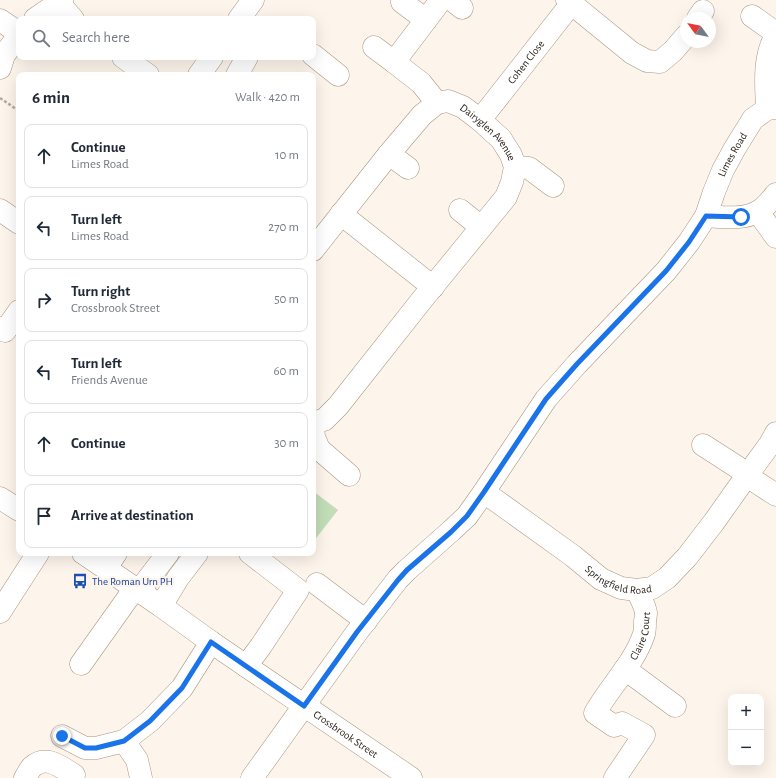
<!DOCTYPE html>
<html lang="en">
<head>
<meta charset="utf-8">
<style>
	:root { --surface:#fff; --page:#f2f2f3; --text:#1f2937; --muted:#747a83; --line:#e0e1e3 }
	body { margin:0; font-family:"Alegreya Sans",sans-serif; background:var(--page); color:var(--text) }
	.controls { position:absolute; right:12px; bottom:12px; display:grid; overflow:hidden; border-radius:8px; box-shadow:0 4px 16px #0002 }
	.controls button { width:36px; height:36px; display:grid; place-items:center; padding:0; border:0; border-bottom:1px solid var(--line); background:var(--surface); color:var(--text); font:20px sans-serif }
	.compass { position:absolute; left:680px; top:12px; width:36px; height:36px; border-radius:50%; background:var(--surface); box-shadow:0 4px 16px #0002; rotate:303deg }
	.stop { position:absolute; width:12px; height:12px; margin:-9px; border:3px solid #1a73e8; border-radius:50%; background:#fff }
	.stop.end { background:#1a73e8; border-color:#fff; box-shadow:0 1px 4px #0008 }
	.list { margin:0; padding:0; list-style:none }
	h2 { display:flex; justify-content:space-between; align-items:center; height:52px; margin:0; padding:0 16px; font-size:17px }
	h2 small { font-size:13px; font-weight:400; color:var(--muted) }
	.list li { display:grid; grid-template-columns:26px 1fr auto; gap:12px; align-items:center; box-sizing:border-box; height:64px; margin:0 8px 8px; padding:0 8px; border:1px solid var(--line); border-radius:8px }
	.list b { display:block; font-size:15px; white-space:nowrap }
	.list p { margin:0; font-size:13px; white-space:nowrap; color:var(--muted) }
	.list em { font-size:13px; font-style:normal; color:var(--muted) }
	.icon { flex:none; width:22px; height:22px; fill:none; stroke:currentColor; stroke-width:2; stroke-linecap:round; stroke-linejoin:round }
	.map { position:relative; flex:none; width:776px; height:778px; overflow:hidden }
	.search { position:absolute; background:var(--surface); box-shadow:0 4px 16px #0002; left:16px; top:16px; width:300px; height:44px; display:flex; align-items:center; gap:10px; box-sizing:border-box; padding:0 14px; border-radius:8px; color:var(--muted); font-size:15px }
	.panel { position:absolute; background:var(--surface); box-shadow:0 4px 16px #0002; left:16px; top:72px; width:300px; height:484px; border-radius:8px }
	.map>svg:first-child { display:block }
</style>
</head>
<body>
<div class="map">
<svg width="776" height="778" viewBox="0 0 776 778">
	<rect width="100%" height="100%" fill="#fdf4eb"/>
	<!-- green -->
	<polygon fill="#c2ddb8" points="313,491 338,510 313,542"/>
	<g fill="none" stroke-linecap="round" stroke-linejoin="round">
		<!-- minor casing -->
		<g stroke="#aa9681" stroke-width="23">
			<g id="minor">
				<polyline points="452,0 462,8"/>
				<polyline points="567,0 632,53 647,61 660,62 673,51 686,36"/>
				<polyline points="58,2 73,19"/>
				<polyline points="402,2 426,20"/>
				<polyline points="752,16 776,33"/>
				<polyline points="698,18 703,11"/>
				<polyline points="35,19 62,0"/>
				<polyline points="239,19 253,0"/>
				<polyline points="0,20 19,33"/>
				<polyline points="374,47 394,62"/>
				<polyline points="313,55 338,75"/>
				<polyline points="123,57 148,75"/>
				<polyline points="0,68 4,55 19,35"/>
				<polyline points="199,75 212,57"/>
				<polyline points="237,75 247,57"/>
				<polyline points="437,103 421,83 394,62 441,0"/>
				<path d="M767 109C766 84 763 58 776 35"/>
				<path id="s1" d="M480 120 571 4"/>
				<polyline points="389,154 408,168"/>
				<polyline points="515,167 529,168 553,186"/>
				<polyline points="0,210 19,223"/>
				<polyline points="460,210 481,227"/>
				<polyline points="758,212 776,237"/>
				<polyline points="341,214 433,287"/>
				<path d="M706 216C722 217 743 220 757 212 764 209 771 200 776 194"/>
				<path id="s2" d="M313 250 389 154 422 115 437 103 448 101 463 107 480 120 501 139 511 155 515 167 512 182 506 197 421 301 338 406 324 420 313 422"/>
				<polyline points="0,328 5,331 19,311"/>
				<polyline points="313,427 314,437 319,449 349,475"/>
				<polyline points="703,445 748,474"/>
				<polyline points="747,476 776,495"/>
				<path id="s3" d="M484 492 573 556 601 579 621 588 637 590 652 588 667 578 687 557 714 522 748 474 770 444 776 433"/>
				<polyline points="106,568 116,553"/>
				<polyline points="317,584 366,621"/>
				<polyline points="139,591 168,553"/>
				<polyline points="161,606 178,578 197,553"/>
				<polyline points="0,612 38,553"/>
				<polyline points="81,664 135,588"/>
				<polyline points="246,666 261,646 298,590 250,553"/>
				<polyline points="625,669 675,706"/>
				<polyline points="62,736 85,748 96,748 124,741"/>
				<path d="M25 778C27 775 29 770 32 767 46 754 61 767 74 775"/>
				<polyline points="141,778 137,760 124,741 150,721 182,688 211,642"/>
				<path id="s4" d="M252 778 357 632 398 579 407 570 451 531 467 516 484 492 546 399 577 364 666 271 689 242 706 216 714 192 723 170 735 148 753 119 767 109 776 108"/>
				<path id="s5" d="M615 778 644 735 622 723 614 726 595 713C610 686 634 664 644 634 645 631 645 626 645 622 645 619 646 616 646 613 645 605 640 597 637 590"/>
			</g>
		</g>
		<!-- major casing -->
		<g stroke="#aa9681" stroke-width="23">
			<g id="major">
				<polyline points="0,498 19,510"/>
				<path id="s6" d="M83 553 161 606 211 642 246 666 411 778"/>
			</g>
		</g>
		<!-- path -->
		<polyline stroke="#b2aaa1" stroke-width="2.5" stroke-dasharray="3 2" stroke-linecap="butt" points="0,98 19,111"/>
		<!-- minor -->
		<use href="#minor" stroke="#fff" stroke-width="22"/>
		<!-- major -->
		<use href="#major" stroke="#fff" stroke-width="22"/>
	</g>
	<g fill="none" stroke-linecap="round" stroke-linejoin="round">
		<!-- route -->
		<polyline stroke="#1a73e8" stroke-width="5" points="62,736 85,748 96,748 124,741 150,721 182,688 211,642 304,706 357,632 398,580 407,570 451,532 467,516 484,492 546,399 577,364 666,271 689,242 706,216 741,217"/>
	</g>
	<!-- icons -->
	<defs>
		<g id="bus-bare" transform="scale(1.2)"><path d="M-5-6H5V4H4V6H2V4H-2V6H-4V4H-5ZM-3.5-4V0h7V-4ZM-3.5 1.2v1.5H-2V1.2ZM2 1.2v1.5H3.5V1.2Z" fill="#1a4fb4" stroke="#fdf4eb" stroke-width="2.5" paint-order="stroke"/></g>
	</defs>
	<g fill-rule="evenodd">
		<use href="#bus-bare" x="80" y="581"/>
	</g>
	<g text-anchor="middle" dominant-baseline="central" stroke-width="4" stroke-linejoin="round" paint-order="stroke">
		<!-- street labels -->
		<g font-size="11" fill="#221a12" stroke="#fdf4eb">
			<text stroke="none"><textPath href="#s1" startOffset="74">Cohen Close</textPath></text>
			<text stroke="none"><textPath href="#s2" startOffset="256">Dairyglen Avenue</textPath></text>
			<text stroke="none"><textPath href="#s4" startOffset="792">Limes Road</textPath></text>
			<text stroke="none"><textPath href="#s3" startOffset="163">Springfield Road</textPath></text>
			<text stroke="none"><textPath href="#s5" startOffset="199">Claire Court</textPath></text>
			<text stroke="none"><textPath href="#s6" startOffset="319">Crossbrook Street</textPath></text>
		</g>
		<!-- transit labels -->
		<g font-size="11" fill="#164399" stroke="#fdf4eb" text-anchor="start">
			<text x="92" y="581">The Roman Urn PH</text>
		</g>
	</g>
</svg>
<div class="controls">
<button>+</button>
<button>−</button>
</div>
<svg class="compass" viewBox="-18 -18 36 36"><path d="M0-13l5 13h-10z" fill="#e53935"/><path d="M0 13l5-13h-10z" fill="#747a83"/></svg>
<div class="stop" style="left:741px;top:217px"></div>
<div class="stop end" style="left:62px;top:736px"></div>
<div class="search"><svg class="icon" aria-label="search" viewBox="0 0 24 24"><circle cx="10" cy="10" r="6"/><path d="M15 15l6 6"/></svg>Search here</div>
<section class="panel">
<h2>6 min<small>Walk · 420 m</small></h2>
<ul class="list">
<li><svg class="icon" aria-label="ahead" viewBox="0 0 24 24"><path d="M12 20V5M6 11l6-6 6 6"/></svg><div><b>Continue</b><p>Limes Road</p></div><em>10 m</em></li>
<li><svg class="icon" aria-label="left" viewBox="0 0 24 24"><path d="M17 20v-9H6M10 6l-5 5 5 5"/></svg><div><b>Turn left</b><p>Limes Road</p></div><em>270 m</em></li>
<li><svg class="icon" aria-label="right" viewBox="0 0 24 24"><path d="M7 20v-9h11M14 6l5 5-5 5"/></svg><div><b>Turn right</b><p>Crossbrook Street</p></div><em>50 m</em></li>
<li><svg class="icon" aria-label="left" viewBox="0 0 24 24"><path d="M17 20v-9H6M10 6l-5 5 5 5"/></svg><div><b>Turn left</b><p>Friends Avenue</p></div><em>60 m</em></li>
<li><svg class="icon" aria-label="ahead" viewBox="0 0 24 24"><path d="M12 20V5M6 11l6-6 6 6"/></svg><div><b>Continue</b></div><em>30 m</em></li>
<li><svg class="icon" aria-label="arrive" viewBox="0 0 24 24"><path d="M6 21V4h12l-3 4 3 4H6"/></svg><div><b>Arrive at destination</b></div></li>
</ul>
</section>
</div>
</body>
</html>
